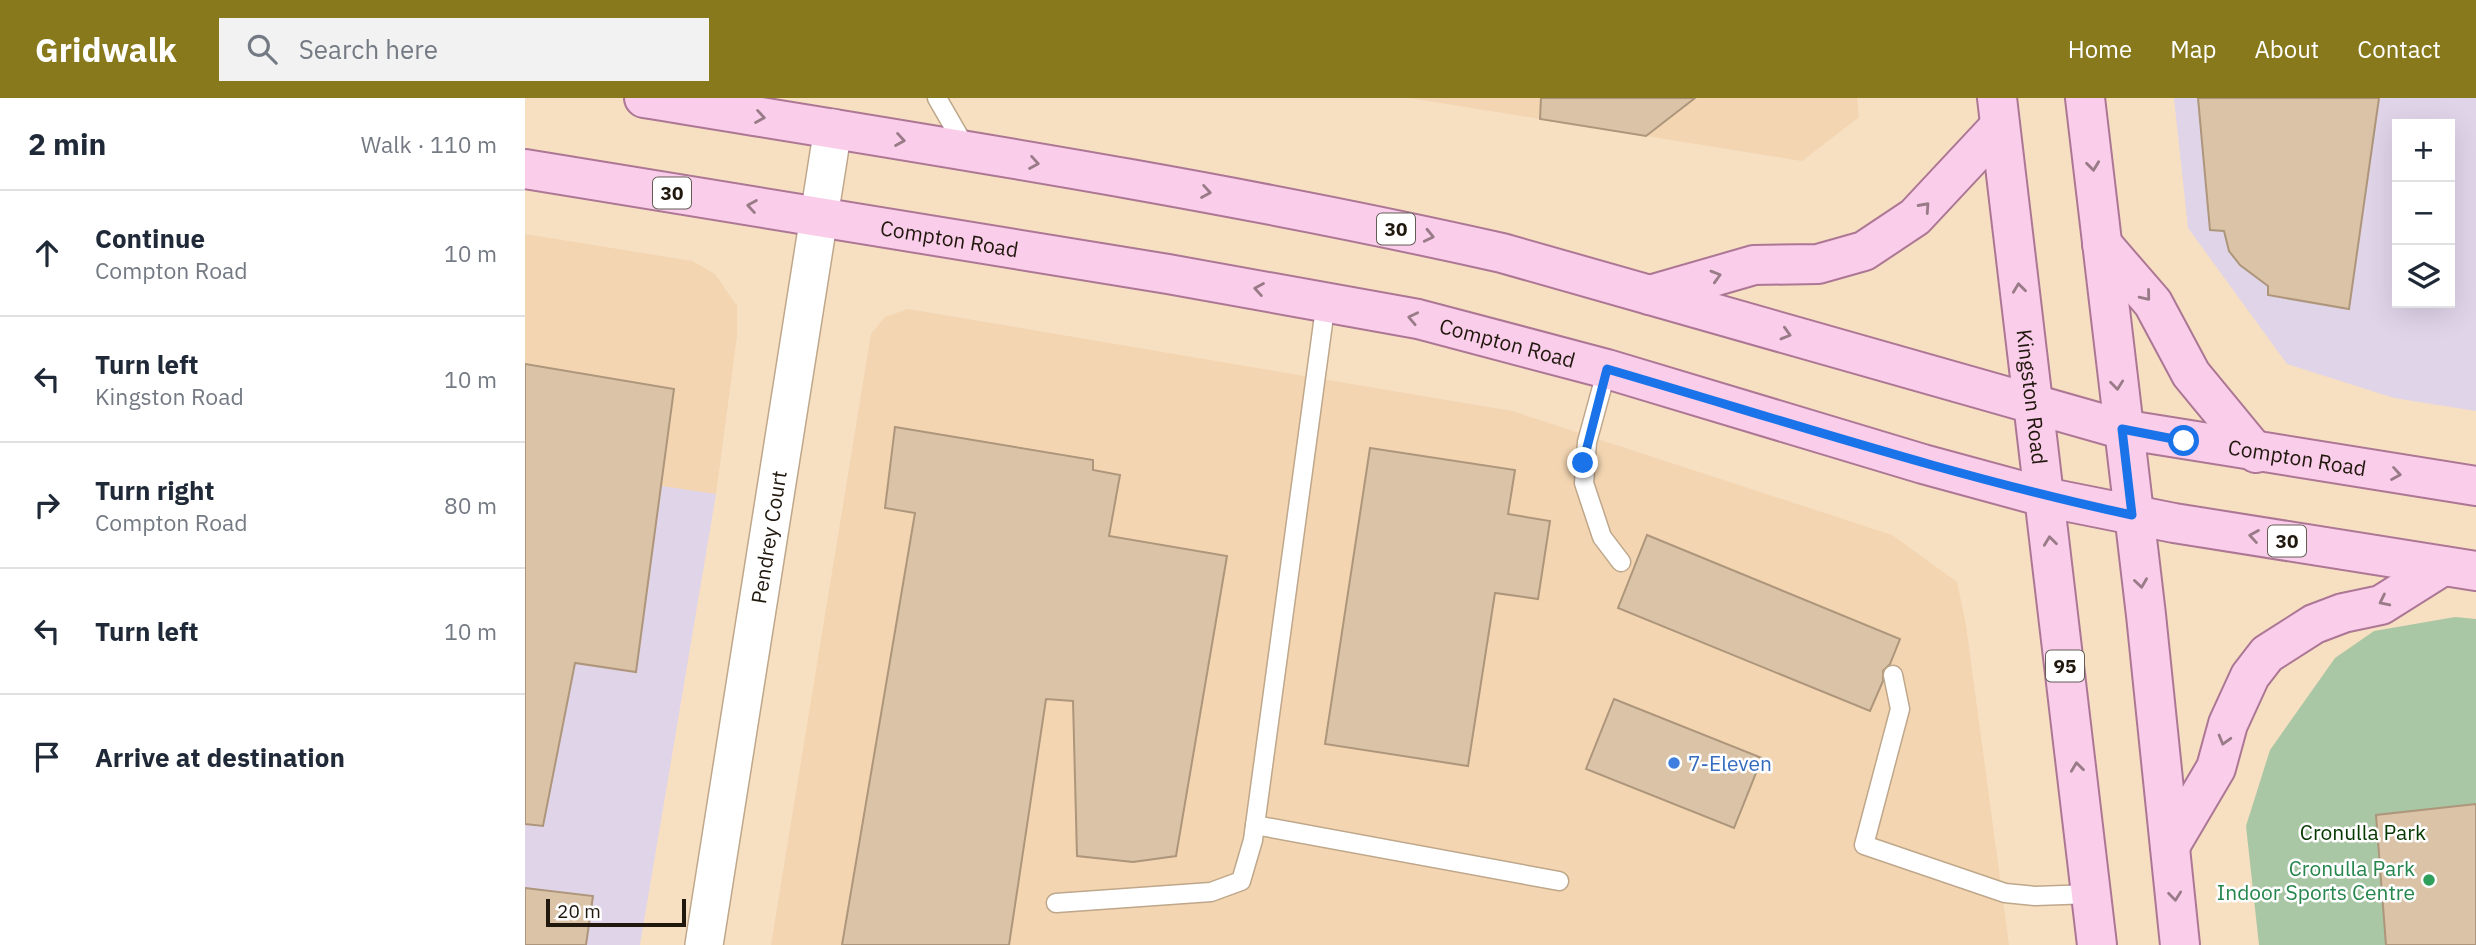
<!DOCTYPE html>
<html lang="en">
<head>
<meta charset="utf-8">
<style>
	:root { --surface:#fff; --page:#f2f2f3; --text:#1f2937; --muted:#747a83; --line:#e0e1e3; --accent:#88791d }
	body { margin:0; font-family:"IBM Plex Sans",sans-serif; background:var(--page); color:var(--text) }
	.controls { position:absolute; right:21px; top:21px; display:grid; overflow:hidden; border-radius:0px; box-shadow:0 7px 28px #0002 }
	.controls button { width:63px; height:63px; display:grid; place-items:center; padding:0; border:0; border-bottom:2px solid var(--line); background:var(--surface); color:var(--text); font:35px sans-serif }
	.scale { position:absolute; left:21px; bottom:18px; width:140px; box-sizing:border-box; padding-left:7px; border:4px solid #20170d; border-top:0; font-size:19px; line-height:24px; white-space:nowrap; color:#20170d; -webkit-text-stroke:5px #fff; paint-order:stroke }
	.stop { position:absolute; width:21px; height:21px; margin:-16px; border:5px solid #1a73e8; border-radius:50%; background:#fff }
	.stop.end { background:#1a73e8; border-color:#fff; box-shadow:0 2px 7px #0008 }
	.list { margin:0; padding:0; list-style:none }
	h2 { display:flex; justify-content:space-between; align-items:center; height:91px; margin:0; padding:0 28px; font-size:30px }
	h2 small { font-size:23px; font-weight:400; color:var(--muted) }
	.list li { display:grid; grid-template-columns:46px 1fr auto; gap:21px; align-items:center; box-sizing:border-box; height:126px; padding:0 28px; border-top:2px solid var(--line) }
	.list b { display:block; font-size:26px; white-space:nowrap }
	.list p { margin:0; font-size:23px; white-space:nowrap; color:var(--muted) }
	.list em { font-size:23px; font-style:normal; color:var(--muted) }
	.icon { flex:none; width:38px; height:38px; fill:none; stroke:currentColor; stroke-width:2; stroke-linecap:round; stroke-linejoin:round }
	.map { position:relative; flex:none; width:1951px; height:847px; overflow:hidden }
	header { display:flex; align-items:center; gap:42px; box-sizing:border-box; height:98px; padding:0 35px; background:var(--accent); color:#fff }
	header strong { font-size:33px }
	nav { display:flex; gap:38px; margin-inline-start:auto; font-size:24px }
	.search { width:490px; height:63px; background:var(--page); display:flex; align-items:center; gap:18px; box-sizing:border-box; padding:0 24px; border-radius:0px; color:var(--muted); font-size:26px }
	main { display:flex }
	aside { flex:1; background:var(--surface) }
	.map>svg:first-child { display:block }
</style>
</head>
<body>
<header>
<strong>Gridwalk</strong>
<div class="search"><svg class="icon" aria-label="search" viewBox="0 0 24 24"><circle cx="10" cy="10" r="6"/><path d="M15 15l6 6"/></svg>Search here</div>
<nav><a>Home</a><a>Map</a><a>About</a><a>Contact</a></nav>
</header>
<main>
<aside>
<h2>2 min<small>Walk · 110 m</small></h2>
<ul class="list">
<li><svg class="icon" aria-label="ahead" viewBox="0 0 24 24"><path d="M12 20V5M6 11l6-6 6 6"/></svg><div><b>Continue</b><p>Compton Road</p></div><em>10 m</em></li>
<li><svg class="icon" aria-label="left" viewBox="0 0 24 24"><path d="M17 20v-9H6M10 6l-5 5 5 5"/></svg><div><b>Turn left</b><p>Kingston Road</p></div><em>10 m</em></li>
<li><svg class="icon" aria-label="right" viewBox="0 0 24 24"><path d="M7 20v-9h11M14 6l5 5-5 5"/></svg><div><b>Turn right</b><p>Compton Road</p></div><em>80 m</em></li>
<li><svg class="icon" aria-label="left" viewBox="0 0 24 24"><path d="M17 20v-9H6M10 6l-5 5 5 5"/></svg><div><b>Turn left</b></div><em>10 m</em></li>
<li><svg class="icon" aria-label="arrive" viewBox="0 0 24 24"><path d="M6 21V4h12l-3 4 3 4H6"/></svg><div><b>Arrive at destination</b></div></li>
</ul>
</aside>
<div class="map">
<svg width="1951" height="847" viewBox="0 0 1951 847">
	<rect width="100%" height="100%" fill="#f7dfc1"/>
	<!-- built -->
	<g fill="#f3d5b1">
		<polygon points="885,0 1332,0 1334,19 1277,63"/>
		<polygon points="0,136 167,163 190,176 212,208 212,238 191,396 0,368"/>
		<polygon points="383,211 987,313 1367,437 1432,484 1441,527 1484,847 246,847 346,236 360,219"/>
	</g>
	<!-- industrial -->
	<g fill="#e0d4e9" fill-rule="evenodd">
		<path d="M1649 0H1951V313L1869 300 1762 266 1663 130ZM1872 26H1925V205H1872Z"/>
		<polygon points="0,368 191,396 115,847 0,847"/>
	</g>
	<!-- green -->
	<polygon fill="#aac7a5" points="1930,519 1951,521 1951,847 1734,847 1721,728 1745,652 1810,560 1849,533"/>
	<!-- building -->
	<g fill="#dbc3a7" stroke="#ad967b" stroke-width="2">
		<polygon points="1016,0 1170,0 1121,38 1015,21"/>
		<polygon points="1673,0 1854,0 1824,211 1743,197 1743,188 1715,167 1704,153 1699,133 1685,132"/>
		<polygon points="0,266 149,291 111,574 50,565 18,728 0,726"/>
		<polygon points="370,329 568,362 568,372 595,377 584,438 702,458 651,758 608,764 552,758 548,603 521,601 484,847 317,847 390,415 360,410"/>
		<polygon points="845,350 990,372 983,416 1025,423 1013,501 970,495 943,668 800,646"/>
		<polygon points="1122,437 1375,541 1365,566 1358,573 1358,583 1345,613 1093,510"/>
		<polygon points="1089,601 1237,660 1209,730 1061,671"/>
		<polygon points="1951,706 1951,847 1861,847 1851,717"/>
		<polygon points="0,790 68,798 61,847 0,847"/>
	</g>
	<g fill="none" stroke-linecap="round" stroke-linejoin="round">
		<!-- service casing -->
		<g stroke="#bea78b" stroke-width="21">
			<g id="service">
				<polyline points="412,0 442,52"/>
				<polyline points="1082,271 1062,344 1059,385 1077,439 1096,464"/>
				<polyline points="1368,577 1375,611 1339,747 1480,795 1510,798 1567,796"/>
				<polyline points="730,727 1034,783"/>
				<polyline points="531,805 686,794 716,783 728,742 801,203"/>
			</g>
		</g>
		<!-- minor casing -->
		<g stroke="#bea78b" stroke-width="40">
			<g id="minor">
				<path id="s1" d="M179 847 308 30"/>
			</g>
		</g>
		<!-- primary casing -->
		<g stroke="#ac7794" stroke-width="42">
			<g id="primary">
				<path id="s2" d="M119 0C406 47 693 91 977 155L1596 331 1951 388"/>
				<path id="s3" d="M1472 0 1572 847"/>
				<polyline points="1560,0 1621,517 1655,847"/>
				<path id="s4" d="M0 71 643 176 893 221 1082 271 1398 366 1519 399 1649 425 1951 473"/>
				<polyline points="1577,146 1628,205 1666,276 1731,355"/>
				<polyline points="1125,197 1229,167 1293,166 1339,153 1390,119 1475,28"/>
				<polyline points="1645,748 1691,670 1703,626 1725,578 1742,556 1789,526 1818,515 1856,507 1918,468"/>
			</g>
		</g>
		<!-- service -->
		<use href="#service" stroke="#fff" stroke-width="18"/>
		<!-- minor -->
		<use href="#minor" stroke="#fff" stroke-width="37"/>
		<!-- primary -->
		<use href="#primary" stroke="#facdea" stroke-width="38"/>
	</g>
	<!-- one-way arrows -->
	<defs><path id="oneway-chevron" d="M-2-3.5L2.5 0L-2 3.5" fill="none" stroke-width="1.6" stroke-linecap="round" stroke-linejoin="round" transform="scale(1.75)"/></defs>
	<g stroke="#987b87">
		<use href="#oneway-chevron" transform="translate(235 19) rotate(9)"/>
		<use href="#oneway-chevron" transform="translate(375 42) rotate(9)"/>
		<use href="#oneway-chevron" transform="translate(509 65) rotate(10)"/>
		<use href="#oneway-chevron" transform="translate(1568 68) rotate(83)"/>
		<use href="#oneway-chevron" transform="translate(681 94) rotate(10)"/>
		<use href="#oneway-chevron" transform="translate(227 108) rotate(-171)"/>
		<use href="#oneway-chevron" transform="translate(1400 109) rotate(-48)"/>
		<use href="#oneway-chevron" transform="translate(904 138) rotate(13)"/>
		<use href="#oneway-chevron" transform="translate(1191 178) rotate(-16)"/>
		<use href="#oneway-chevron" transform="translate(1494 190) rotate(-97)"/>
		<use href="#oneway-chevron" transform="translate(734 191) rotate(-170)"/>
		<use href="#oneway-chevron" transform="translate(1621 198) rotate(51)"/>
		<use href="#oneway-chevron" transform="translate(888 220) rotate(-168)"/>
		<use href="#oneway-chevron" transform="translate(1261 236) rotate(16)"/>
		<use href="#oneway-chevron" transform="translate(1592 287) rotate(84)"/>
		<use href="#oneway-chevron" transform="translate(1871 376) rotate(9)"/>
		<use href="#oneway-chevron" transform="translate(1729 438) rotate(-171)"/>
		<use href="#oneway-chevron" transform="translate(1525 443) rotate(-97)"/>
		<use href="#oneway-chevron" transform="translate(1616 485) rotate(82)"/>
		<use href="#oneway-chevron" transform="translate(1859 503) rotate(154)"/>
		<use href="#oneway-chevron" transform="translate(1699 642) rotate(106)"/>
		<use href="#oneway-chevron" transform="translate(1552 669) rotate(-97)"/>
		<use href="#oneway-chevron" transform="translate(1650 798) rotate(84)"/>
	</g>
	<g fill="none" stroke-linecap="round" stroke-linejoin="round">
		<!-- route -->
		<path stroke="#1a73e8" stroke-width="9" d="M1058 365 1082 271C1257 322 1429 379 1607 417L1597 331 1659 343"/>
	</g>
	<!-- markers -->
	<circle fill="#3f7fe0" stroke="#fff" stroke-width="2.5" cx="1149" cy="665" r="7"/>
	<circle fill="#2e9e5b" stroke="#fff" stroke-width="2.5" cx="1904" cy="782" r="7"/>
	<g text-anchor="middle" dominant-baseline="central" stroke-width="5" stroke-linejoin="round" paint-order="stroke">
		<!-- shield labels -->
		<g fill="#fff" stroke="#635d56" stroke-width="2">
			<rect x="128" y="79.5" width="38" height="31" rx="5"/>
			<rect x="852" y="115.5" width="38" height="31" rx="5"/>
			<rect x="1743" y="427.5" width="38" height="31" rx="5"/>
			<rect x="1521" y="552.5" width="38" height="31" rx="5"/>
		</g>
		<g font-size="19" font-weight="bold" fill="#20170d">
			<text x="147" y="95">30</text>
			<text x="871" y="131">30</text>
			<text x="1762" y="443">30</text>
			<text x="1540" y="568">95</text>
		</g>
		<!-- street labels -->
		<g font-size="21" fill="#20170d" stroke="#fff">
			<text stroke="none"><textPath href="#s4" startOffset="430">Compton Road</textPath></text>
			<text stroke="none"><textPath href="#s4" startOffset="998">Compton Road</textPath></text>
			<text stroke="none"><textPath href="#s3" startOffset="301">Kingston Road</textPath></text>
			<text stroke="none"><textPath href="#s2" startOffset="1694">Compton Road</textPath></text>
			<text stroke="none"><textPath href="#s1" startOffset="413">Pendrey Court</textPath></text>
		</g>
		<!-- shop labels -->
		<g font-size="21" fill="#366cbe" stroke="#fff" text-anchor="start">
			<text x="1163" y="665">7-Eleven</text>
		</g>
		<!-- park labels -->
		<g font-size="21" fill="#053700" stroke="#fff">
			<text x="1838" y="734">Cronulla Park</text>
		</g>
		<!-- leisure labels -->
		<g font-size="21" fill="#27864d" stroke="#fff" text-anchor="end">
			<text x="1890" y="770">Cronulla Park<tspan x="1890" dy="24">Indoor Sports Centre</tspan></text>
		</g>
	</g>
</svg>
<div class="controls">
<button>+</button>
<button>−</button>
<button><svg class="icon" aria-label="layers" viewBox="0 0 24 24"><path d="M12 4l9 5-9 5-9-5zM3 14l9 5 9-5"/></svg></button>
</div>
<div class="scale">20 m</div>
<div class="stop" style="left:1659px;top:343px"></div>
<div class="stop end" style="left:1058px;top:365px"></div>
</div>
</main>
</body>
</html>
